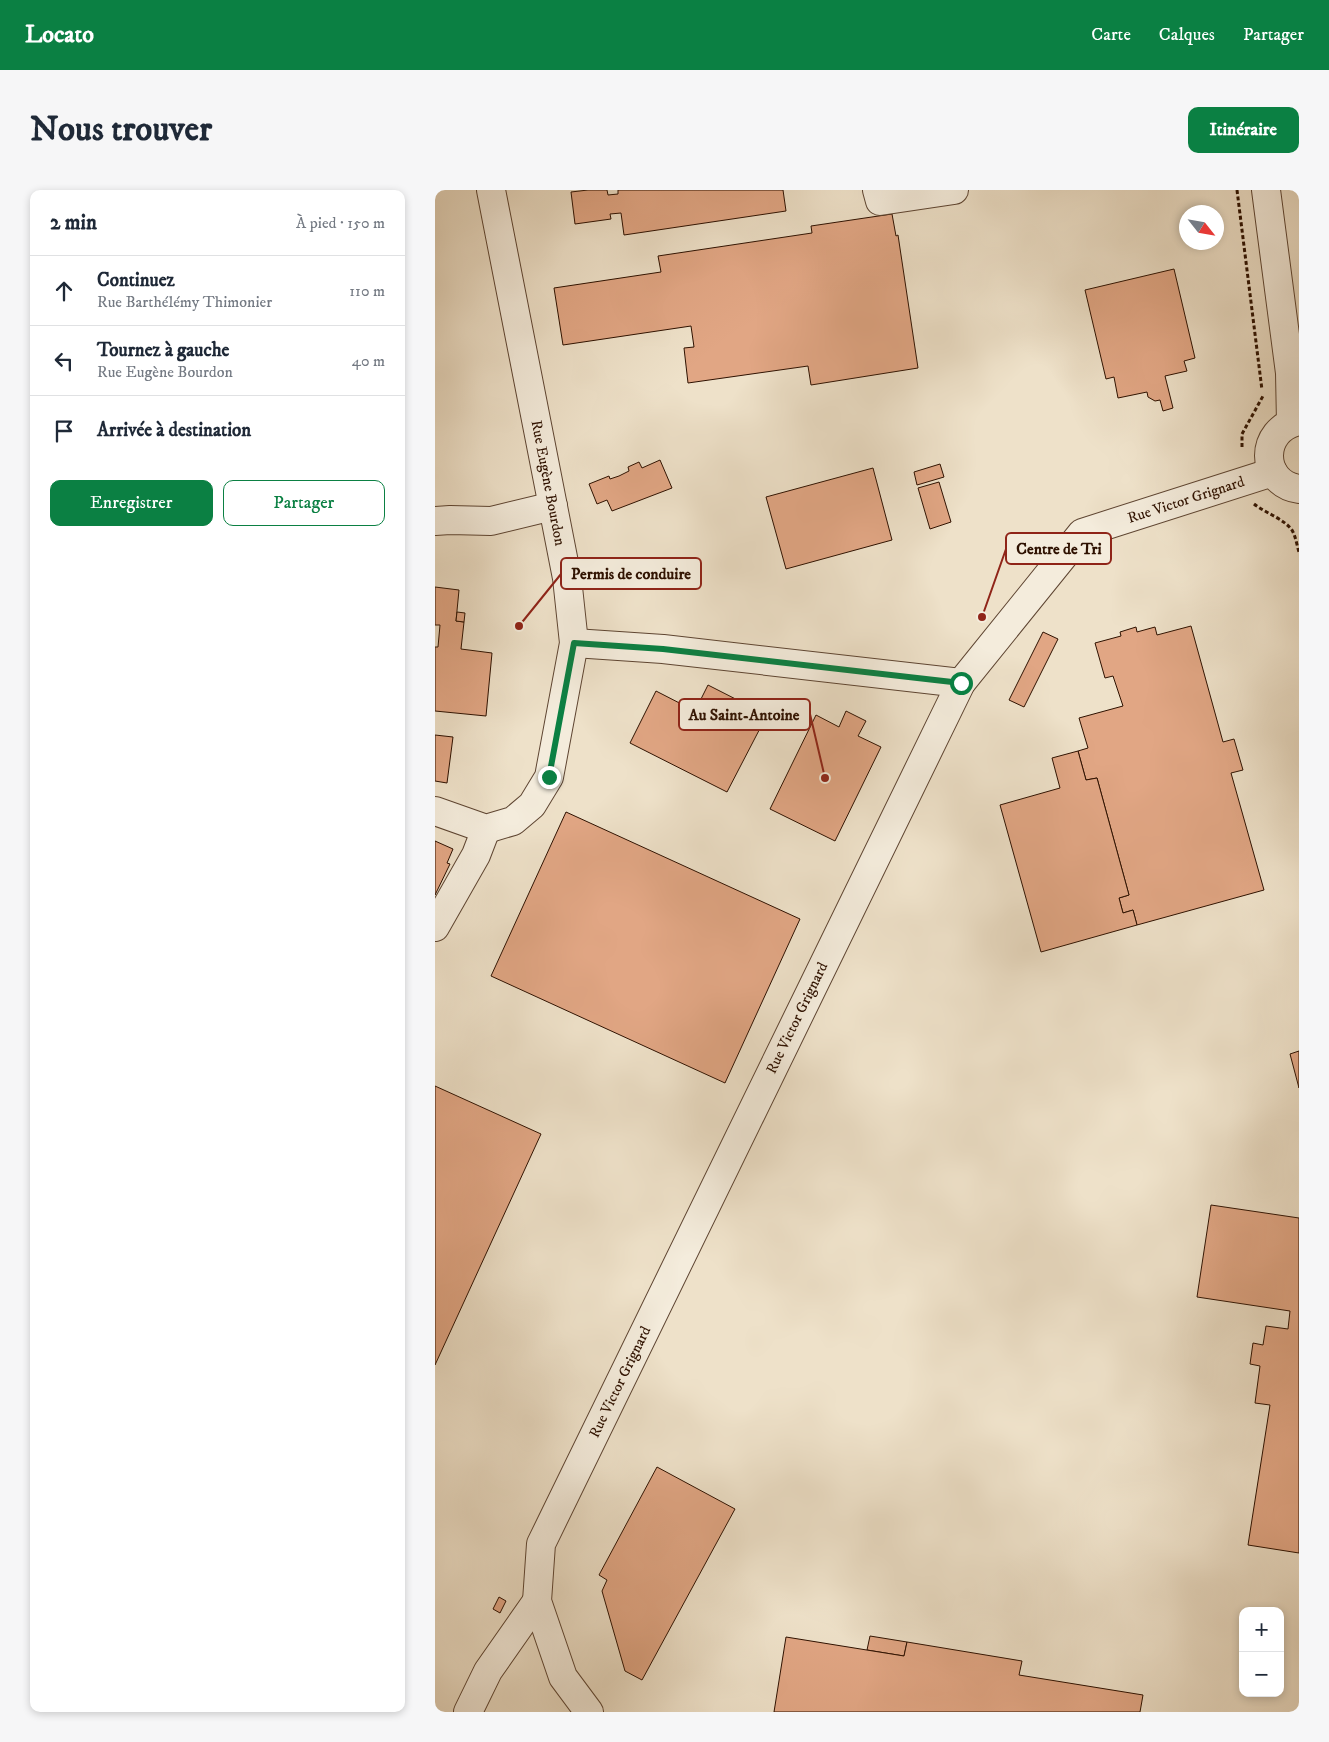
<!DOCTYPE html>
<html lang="fr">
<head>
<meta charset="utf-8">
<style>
	:root { --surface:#fff; --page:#f6f6f7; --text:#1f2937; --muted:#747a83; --line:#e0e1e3; --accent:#0b8043 }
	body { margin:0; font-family:"IM FELL DW Pica",serif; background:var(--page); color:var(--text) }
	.controls { position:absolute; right:15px; bottom:15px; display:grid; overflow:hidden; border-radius:10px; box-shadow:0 2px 8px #0003 }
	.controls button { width:45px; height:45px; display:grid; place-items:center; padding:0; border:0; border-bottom:1px solid var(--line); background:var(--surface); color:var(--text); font:25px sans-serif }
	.compass { position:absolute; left:744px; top:15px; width:45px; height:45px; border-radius:50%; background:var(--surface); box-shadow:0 2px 8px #0003; rotate:121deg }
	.stop { position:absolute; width:15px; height:15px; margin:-11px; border:4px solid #0b8043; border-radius:50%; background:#fff }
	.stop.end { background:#0b8043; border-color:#fff; box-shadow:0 1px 5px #0008 }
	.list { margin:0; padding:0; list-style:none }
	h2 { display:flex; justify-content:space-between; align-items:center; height:65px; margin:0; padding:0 20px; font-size:21px }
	h2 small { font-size:16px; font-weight:400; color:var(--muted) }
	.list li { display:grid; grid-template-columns:32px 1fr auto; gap:15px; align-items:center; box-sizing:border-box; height:70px; padding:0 20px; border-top:1px solid var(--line) }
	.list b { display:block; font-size:19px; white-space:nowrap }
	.list p { margin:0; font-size:16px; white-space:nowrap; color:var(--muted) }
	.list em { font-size:16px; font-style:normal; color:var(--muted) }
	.actions { display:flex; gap:10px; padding:15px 20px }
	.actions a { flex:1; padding:11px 0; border:1px solid var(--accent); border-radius:10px; text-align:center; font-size:18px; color:var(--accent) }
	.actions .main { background:var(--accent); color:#fff }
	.icon { flex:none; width:28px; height:28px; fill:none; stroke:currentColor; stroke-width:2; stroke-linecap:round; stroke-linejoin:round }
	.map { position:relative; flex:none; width:864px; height:1522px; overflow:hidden; border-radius:10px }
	header { display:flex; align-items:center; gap:30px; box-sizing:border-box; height:70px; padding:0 25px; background:var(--accent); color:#fff }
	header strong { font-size:24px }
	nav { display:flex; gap:28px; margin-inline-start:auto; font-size:18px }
	.intro { display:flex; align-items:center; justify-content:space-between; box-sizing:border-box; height:120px; padding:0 30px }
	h1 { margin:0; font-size:35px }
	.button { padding:12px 22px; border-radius:10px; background:var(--accent); color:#fff; font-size:18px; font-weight:700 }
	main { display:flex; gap:30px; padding:0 30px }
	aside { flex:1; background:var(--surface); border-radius:10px; box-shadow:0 2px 8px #0003 }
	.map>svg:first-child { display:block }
</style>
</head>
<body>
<header>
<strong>Locato</strong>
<nav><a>Carte</a><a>Calques</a><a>Partager</a></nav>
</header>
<div class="intro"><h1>Nous trouver</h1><a class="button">Itinéraire</a></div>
<main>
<aside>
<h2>2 min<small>À pied · 150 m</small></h2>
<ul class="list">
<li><svg class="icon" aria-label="ahead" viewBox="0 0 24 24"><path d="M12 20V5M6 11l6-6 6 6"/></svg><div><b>Continuez</b><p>Rue Barthélémy Thimonier</p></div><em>110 m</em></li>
<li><svg class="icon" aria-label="left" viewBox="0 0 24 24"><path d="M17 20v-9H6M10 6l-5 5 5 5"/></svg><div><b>Tournez à gauche</b><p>Rue Eugène Bourdon</p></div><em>40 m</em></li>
<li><svg class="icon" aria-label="arrive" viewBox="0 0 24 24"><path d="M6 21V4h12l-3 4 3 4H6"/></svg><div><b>Arrivée à destination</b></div></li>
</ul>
<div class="actions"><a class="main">Enregistrer</a><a>Partager</a></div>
</aside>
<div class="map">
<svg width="864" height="1522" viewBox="0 0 864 1522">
	<rect width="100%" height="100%" fill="#eee1c9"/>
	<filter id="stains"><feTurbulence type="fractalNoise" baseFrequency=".004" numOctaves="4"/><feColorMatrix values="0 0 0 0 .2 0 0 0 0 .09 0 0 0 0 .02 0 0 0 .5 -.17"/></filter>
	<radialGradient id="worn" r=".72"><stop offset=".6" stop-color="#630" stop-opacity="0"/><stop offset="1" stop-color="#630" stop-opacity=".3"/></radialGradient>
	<!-- building -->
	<g fill="#e1a684" stroke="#2e1100">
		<polygon points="153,0 172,0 173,5 183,4 183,0 348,0 351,21 189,45 186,23 175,24 176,29 140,34 136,2"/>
		<polygon points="457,24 461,46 463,45 483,178 376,195 373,176 253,193 249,158 259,157 256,136 128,155 119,98 226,82 223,66 377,43 376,36"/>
		<polygon points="739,79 760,168 749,171 752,181 730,186 738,218 728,221 725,210 720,211 713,207 712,202 683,208 679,187 671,189 650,100"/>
		<polygon points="225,270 237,298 177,321 172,310 162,314 154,294 174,286 175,289 184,286 194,281 193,277 204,272 207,278"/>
		<polygon points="505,274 509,287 482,295 479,282"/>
		<polygon points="438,278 457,350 351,379 331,307"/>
		<polygon points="504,292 516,332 495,339 483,298"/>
		<polygon points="0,397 24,400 21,431 29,432 26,459 57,463 51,526 0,521 0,457 3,457 5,435 0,435"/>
		<polygon points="22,422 30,423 29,432 21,431"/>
		<polygon points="756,436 788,552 799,549 808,580 796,583 829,700 702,735 698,720 688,723 684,708 694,705 662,588 651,590 643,561 653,558 644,528 688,516 678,486 670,488 660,453 686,446 685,442 701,437 702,442 720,437 722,445"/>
		<polygon points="608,442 623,449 589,517 574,510"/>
		<polygon points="273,495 332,525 292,602 195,553 221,501 260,521"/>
		<polygon points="411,521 431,531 423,546 446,557 400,651 335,619 381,525 404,537"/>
		<polygon points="0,545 18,547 12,593 0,591"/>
		<polygon points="643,561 651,590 662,588 694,705 684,708 688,723 698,720 702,735 606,762 565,615 625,598 617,568"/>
		<polygon points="131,622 365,729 290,893 56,786"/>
		<polygon points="0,651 18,659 12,673 15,674 0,705"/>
		<polygon points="864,861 864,898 855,864"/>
		<polygon points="0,896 106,944 0,1175"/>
		<polygon points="776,1015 864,1028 864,1363 813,1355 835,1215 820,1213 825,1176 815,1174 818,1153 828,1155 831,1136 853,1139 855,1121 762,1107"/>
		<polygon points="222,1277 300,1319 207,1490 190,1481 167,1401 172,1390 164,1385"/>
		<polygon points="64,1407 71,1411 65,1423 58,1419"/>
		<polygon points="435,1446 472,1452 469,1466 432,1460"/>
		<polygon points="351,1447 469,1466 472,1452 587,1471 584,1485 708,1505 705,1522 339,1522"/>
	</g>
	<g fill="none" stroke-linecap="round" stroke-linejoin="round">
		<!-- minor casing -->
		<g stroke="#5e4532" stroke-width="30">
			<g id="minor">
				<polyline points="442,0 445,11 519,0"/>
				<polyline points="831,0 855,183 856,233"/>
				<path d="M864 231C824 239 824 293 864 299"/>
				<polyline points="0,331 15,330 56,331 118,316"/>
				<polyline points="139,453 228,459 526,493"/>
				<polyline points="0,621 51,639 78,631 97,615 114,587 139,453 132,388 56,0"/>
				<polyline points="0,737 41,665 51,639"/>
				<polyline points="33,1522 53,1481 102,1411"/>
				<polyline points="154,1522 128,1487 102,1411 106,1354 526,493 647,343 838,282"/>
			</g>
		</g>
		<!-- path -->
		<g stroke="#2e1100" stroke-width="3" stroke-dasharray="4 2.5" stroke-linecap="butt">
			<polyline points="802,0 827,200"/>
			<polyline points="807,257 807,244 828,206"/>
			<path d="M819 314C830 323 852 330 858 342 861 348 862 356 864 362"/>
		</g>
		<!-- minor -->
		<use href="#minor" stroke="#f4ecdc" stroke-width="28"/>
	</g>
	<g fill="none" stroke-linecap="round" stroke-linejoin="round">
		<!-- route -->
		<polyline stroke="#0b8043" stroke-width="6" points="114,587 139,453 228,459 526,493"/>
	</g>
	<g text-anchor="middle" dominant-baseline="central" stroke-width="4" stroke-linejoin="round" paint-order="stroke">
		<!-- street labels -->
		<g font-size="15" fill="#2e1100" stroke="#f4ecdc">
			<text transform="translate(113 293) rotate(79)">Rue Eugène Bourdon</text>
			<text transform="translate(751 310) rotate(-18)">Rue Victor Grignard</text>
			<text transform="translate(362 828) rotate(-64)">Rue Victor Grignard</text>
			<text transform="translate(185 1192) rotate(-64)">Rue Victor Grignard</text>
		</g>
	</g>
	<!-- callouts -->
	<path fill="none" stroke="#8f2418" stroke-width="2" d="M547 427L571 359M84 436L126 384M390 588L375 524"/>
	<g fill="#8f2418" stroke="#f4ecdc" stroke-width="2">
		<circle cx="547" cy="427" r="5"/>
		<circle cx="84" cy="436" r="5"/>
		<circle cx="390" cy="588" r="5"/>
	</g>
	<g fill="#f4ecdc" stroke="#8f2418" stroke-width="2">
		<rect x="571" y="343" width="105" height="31" rx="5"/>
		<rect x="126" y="368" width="140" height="31" rx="5"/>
		<rect x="244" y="509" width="131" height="31" rx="5"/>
	</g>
	<g font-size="16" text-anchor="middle" font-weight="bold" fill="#2e1100">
		<text x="624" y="364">Centre de Tri</text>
		<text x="196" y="389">Permis de conduire</text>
		<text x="309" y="530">Au Saint-Antoine</text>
	</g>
	<rect width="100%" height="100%" filter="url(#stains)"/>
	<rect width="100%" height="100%" fill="url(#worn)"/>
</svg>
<div class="controls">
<button>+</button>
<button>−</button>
</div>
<svg class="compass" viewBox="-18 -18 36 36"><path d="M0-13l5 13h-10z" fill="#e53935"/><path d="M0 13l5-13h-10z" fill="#747a83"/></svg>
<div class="stop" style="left:526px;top:493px"></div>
<div class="stop end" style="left:114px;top:587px"></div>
</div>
</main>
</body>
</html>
